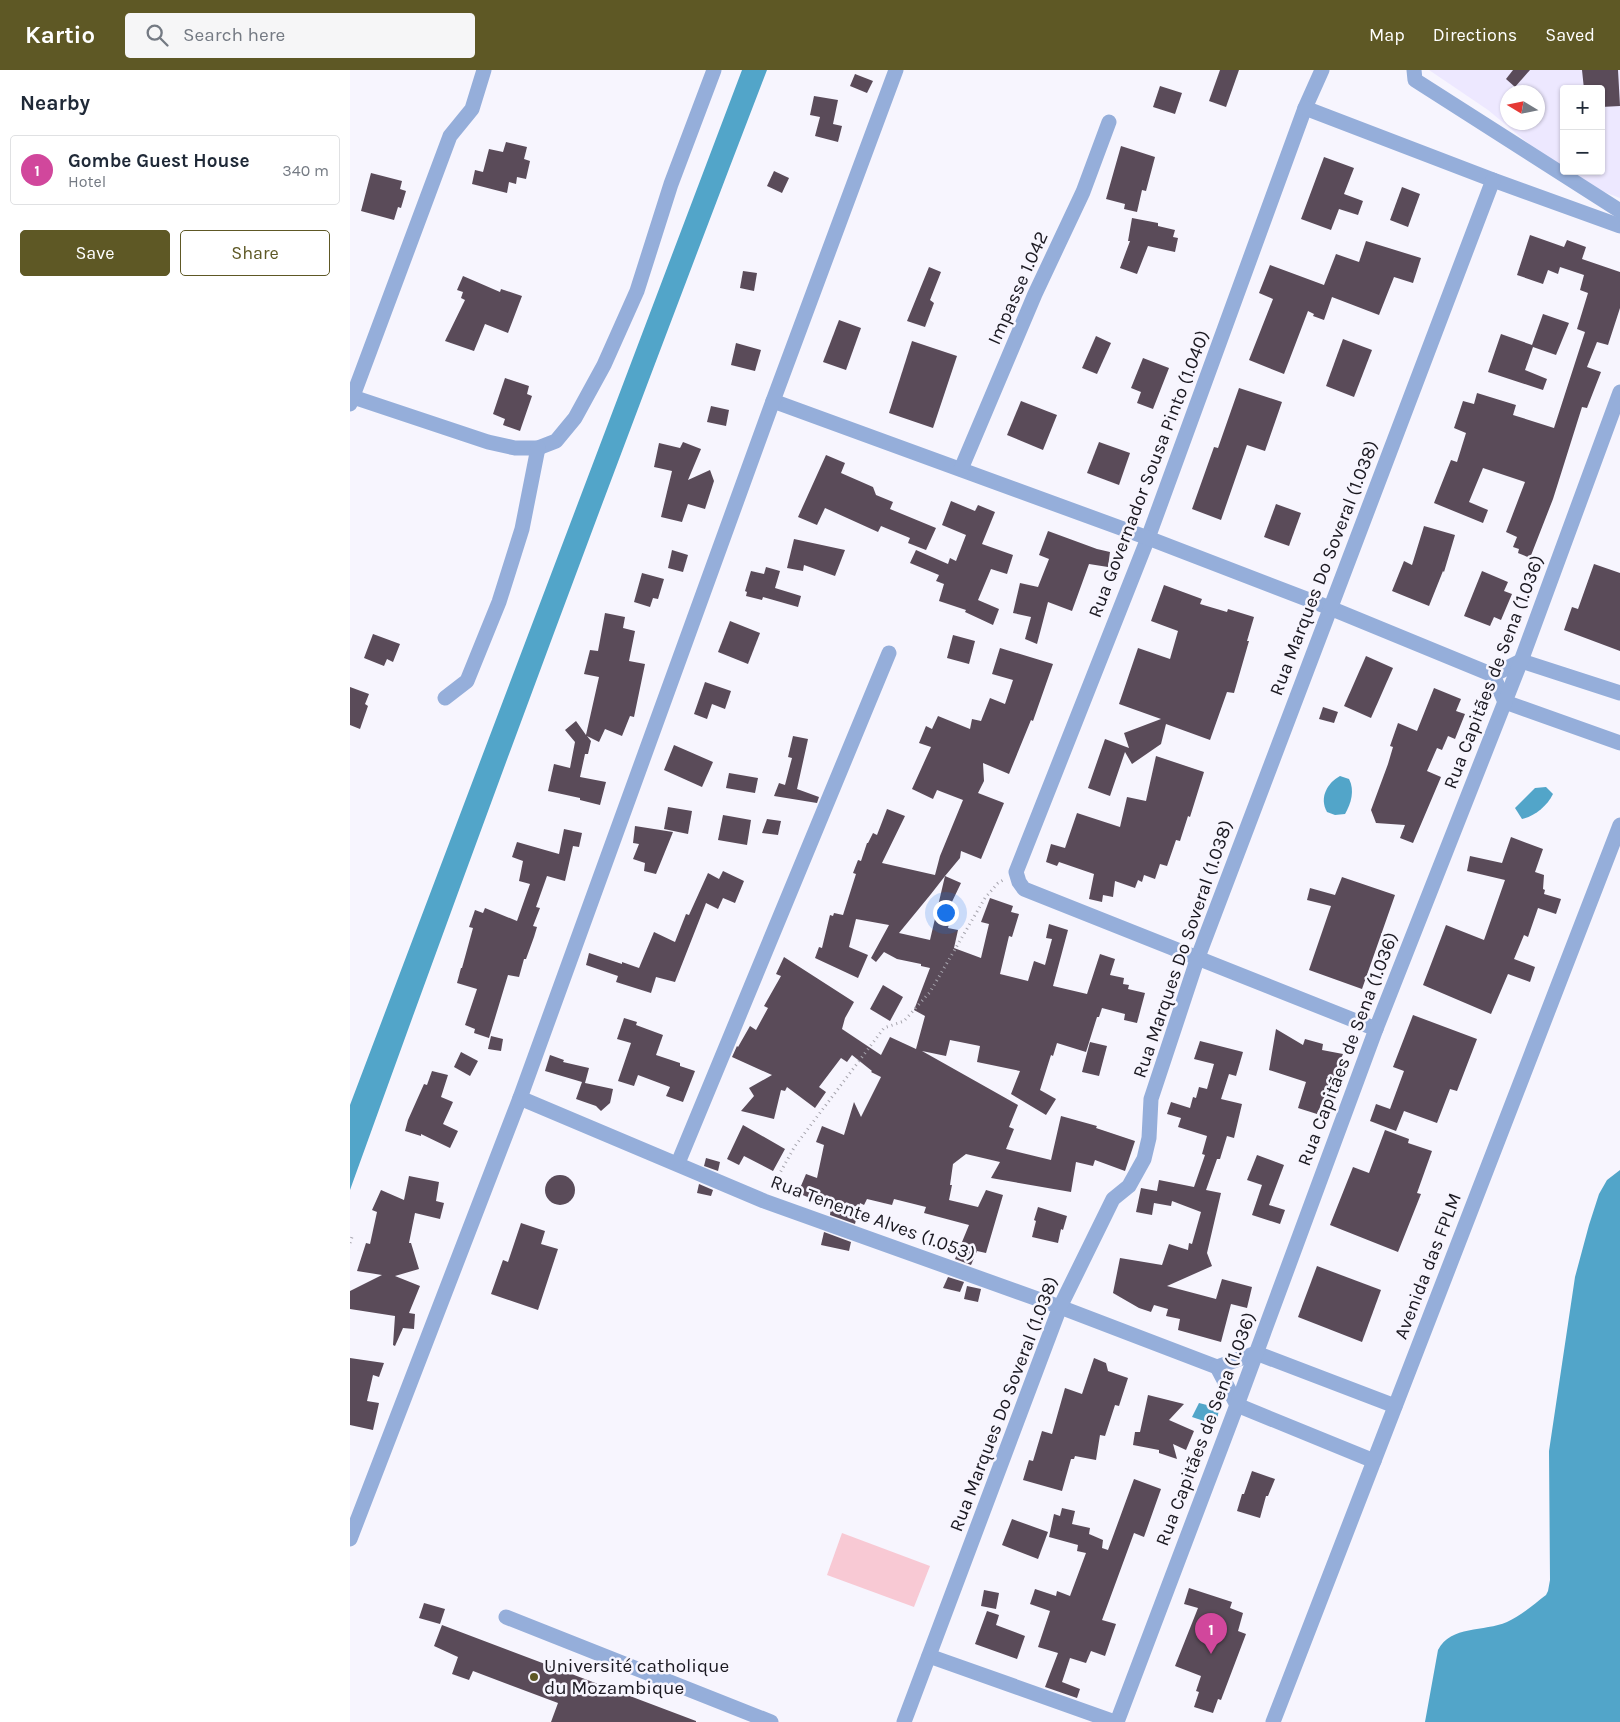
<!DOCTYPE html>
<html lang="en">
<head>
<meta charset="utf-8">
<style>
	:root { --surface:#fff; --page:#f6f6f7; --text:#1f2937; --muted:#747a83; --line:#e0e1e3; --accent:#5e5825 }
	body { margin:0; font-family:Karla,sans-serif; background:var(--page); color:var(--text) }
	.controls { position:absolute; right:15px; top:15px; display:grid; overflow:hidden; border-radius:5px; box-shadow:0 1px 4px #0004 }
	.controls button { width:45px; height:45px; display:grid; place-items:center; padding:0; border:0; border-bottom:1px solid var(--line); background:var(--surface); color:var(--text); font:25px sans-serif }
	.compass { position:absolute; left:1150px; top:15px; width:45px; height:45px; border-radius:50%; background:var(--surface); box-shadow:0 1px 4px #0004; rotate:280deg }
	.you { position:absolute; left:595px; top:842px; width:18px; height:18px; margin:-12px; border:4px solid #fff; border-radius:50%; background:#1a73e8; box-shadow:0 0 0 8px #1a73e833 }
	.badge { display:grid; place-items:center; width:32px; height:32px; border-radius:50%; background:var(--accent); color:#fff; font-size:16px; font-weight:700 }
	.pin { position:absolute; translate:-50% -41px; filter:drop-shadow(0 1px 2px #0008) }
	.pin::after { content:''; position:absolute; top:26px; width:18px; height:15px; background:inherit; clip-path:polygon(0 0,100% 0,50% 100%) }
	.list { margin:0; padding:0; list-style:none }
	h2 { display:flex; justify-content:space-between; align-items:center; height:65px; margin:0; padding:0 20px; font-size:21px }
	h2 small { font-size:16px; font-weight:400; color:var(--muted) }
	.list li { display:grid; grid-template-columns:32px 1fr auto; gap:15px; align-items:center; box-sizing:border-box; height:70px; margin:0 10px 10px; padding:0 10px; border:1px solid var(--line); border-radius:5px }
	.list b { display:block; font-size:19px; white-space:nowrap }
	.list p { margin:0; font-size:16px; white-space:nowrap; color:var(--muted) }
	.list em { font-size:16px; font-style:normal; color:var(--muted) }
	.actions { display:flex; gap:10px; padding:15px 20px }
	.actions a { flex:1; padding:11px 0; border:1px solid var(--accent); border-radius:5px; text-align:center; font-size:18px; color:var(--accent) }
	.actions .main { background:var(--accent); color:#fff }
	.icon { flex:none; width:28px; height:28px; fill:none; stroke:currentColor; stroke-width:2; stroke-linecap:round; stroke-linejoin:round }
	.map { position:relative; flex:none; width:1270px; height:1652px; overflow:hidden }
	header { display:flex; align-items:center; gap:30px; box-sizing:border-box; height:70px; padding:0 25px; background:var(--accent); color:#fff }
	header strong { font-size:24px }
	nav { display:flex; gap:28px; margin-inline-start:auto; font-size:18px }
	.search { width:350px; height:45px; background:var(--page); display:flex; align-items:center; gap:12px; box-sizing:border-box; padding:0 18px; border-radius:5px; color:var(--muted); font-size:19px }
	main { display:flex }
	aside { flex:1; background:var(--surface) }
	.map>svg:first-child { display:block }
</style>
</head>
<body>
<header>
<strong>Kartio</strong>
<div class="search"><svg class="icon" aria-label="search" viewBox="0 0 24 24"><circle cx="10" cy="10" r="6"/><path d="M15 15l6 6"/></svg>Search here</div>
<nav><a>Map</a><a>Directions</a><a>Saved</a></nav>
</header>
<main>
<aside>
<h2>Nearby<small></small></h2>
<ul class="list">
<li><span class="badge" style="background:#d1479c">1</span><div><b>Gombe Guest House</b><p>Hotel</p></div><em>340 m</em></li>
</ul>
<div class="actions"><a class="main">Save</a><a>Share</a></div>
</aside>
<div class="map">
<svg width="1270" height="1652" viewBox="0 0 1270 1652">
	<rect width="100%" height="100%" fill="#f7f5fe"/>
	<!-- built -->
	<path fill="#ede8ff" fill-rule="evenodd" d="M1079 0H1270V128L1254 122 1220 101H1251V19H1214V98L1190 83 1138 40ZM1158 22H1188V52H1158Z"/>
	<!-- green -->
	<polygon fill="#f8c9d4" points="492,1463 580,1496 564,1537 477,1505"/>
	<!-- water -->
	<g fill="#52a5c9">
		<path d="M392 0H417C274 372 135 745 0 1120V1035Z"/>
		<path d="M990 706 999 709C1005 720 1001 734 995 744L985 745 977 742C969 728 977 713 990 706Z"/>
		<path d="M1196 717 1203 724C1197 736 1185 746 1172 749L1165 738 1185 718Z"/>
		<path d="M1270 1100V1652H1075L1088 1580C1101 1555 1134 1562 1157 1552 1171 1546 1184 1534 1196 1525L1198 1521 1200 1510 1199 1381 1225 1207 1239 1155 1249 1124 1257 1110Z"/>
		<polygon points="849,1333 869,1338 867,1352 857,1352 842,1347"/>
	</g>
	<!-- building -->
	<g fill="#5a4b59" fill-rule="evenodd">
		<polygon points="870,0 889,0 876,37 859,31"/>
		<polygon points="1163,0 1180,0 1165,17 1156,9"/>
		<polygon points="1232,0 1268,0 1270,36 1251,37 1251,19 1234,19"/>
		<polygon points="505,4 523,11 517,23 500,16"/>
		<polygon points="810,16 832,23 825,44 803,37"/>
		<polygon points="464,26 488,30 483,54 492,56 488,72 465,66 470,47 460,45"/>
		<polygon points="156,72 177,77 174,89 180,91 176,109 167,107 166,114 159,112 157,123 122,114 125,100 133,102 139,79 153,82"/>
		<polygon points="771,76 805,87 796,121 792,120 787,142 774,139 775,134 756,129"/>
		<polygon points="974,87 1004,98 994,124 1013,131 1008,145 989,139 981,160 951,149"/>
		<polygon points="424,101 439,108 432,123 417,116"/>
		<polygon points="21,103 52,111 50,119 56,121 51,138 48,137 44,150 11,141"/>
		<polygon points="1052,117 1070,124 1058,157 1040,150"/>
		<polygon points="782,148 808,153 808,156 825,160 823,167 828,168 825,182 798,176 787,204 770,198 780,171 778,171"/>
		<polygon points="1180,165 1214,177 1217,170 1236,177 1232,189 1270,202 1270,238 1258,275 1247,272 1237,297 1251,302 1237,338 1232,337 1203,429 1180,488 1168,483 1169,479 1163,477 1167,467 1156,462 1175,412 1133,398 1119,432 1138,440 1133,453 1084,433 1101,390 1107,392 1116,363 1104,358 1113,331 1124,334 1127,323 1166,335 1163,345 1204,358 1235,262 1227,259 1238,223 1230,220 1234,205 1210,197 1208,204 1198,200 1193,214 1167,205"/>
		<polygon points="1016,171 1071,188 1063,213 1044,207 1029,245 982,227 974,250 963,246 964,244 958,241 934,304 899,290 923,229 909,223 920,195 974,215 986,184 1009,192"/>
		<polygon points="579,197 591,202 580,230 584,233 575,257 557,251"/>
		<polygon points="393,201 407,203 404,221 390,218"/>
		<polygon points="113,206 150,222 151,219 172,226 158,263 135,254 124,281 95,271 115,230 111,228 113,222 107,220"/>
		<polygon points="1193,244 1219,253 1206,285 1183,277 1175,300 1197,309 1193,320 1138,302 1151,264 1182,275"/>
		<polygon points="489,250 511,258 496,300 473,292"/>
		<polygon points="746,266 761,273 747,304 732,298"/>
		<polygon points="993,269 1022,280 1004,327 976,316"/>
		<polygon points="562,271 607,286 583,358 539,343"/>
		<polygon points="386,273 411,280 405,301 381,295"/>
		<polygon points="793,288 819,298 803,339 787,333 791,322 781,318"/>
		<polygon points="155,308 179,316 177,324 182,326 170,361 153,355 155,349 143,344"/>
		<polygon points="889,318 932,332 915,381 897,375 871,450 842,439 864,377 868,378"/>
		<polygon points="671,331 707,345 693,380 657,365"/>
		<polygon points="361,336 379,340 376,356 357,352"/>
		<polygon points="333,372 351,379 338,410 360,400 364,411 355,439 338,434 332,452 311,447 322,401 304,397 309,373 330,378"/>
		<polygon points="749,372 780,383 769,415 737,403"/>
		<polygon points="476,385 495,393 491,403 523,417 526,425 543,432 540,439 586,458 576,480 558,473 560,468 531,456 528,462 475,438 467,455 448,447"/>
		<polygon points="601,431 625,441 628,435 645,442 632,474 663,485 657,504 641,499 628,530 649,539 643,555 615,542 616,540 589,531 594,514 586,511 589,505 560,493 566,480 598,494 600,488 606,491 616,465 592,455"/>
		<polygon points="926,434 951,443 939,476 914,467"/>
		<polygon points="1074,456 1105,465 1094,502 1093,501 1079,536 1042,521 1054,491 1062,495"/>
		<polygon points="698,461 747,479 760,482 758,497 739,494 722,541 698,532 687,574 675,569 681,547 663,543 670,513 688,517 699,489 689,485"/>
		<polygon points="444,469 495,480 485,506 454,495 453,501 437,498"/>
		<polygon points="322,480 338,485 333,502 318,498"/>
		<polygon points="1244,494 1270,503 1270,581 1214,560 1222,537 1228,539"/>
		<polygon points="416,497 430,501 425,518 451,526 448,537 413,527 412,530 396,526 397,522 395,521 401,501 414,504"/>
		<polygon points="1132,501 1158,512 1154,521 1162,524 1151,550 1144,547 1140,556 1114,546"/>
		<polygon points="292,503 314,509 308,529 303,528 300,537 284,532"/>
		<polygon points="814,515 852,529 850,534 877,542 878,539 904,547 897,571 899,571 884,623 877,622 860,670 816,654 811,674 782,694 775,682 760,726 738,718 755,669 779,678 774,663 811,649 769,634 788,578 820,589 828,561 801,551"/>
		<polygon points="255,543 275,547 273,558 285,561 279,591 295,594 284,647 280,646 272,666 255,659 249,672 237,666 241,671 238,684 235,684 230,707 256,712 250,735 230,730 230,728 198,721 204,694 220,698 225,672 215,660 226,651 236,665 249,607 234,604 240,580 248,581"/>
		<polygon points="380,551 410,563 398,594 368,582"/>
		<polygon points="23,564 50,574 43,592 37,589 34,596 14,588"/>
		<polygon points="603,565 625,571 619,594 597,588"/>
		<path d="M650 578 703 594 683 651 681 650 659 704 633 693 634 711 628 723 654 733 631 789 611 781 610 788 595 806 611 813 600 836 603 837 598 858 608 860 604 878 631 888 639 854 631 852 640 828 663 836 661 842 669 844 662 867 659 866 650 904 678 911 684 891 695 895 702 869 696 868 699 854 718 860 703 916 737 924 750 884 765 889 760 905 774 908 773 914 779 915 778 919 795 923 787 953 774 950 775 944 752 938 749 947H747L736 982 707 973 703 986 701 985 690 1020 706 1029 696 1045 661 1024 670 1001 627 992 630 976 600 970 596 986 572 981 668 1035 659 1057 664 1059 656 1079 701 1090 711 1046 747 1056 746 1058 785 1071 775 1101 745 1090 743 1096 726 1092 721 1122 641 1108 650 1092 616 1084 603 1094 600 1115H602L599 1130 628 1137 636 1120 653 1125 636 1183 627 1181 621 1195 605 1189 619 1155 574 1143 576 1137 544 1129 542 1135 517 1129 514 1135 510 1133 505 1154 480 1145 481 1137 448 1123 456 1104 467 1108 474 1075 466 1072 472 1056 494 1065 504 1032 511 1047 531 1007 521 1002 522 1001 502 985 497 992 491 988 469 1017 476 1022 465 1038 437 1017 435 1021 431 1020 424 1049 391 1041 404 1026 399 1018 422 1005 382 987 387 976 388 977 400 956 406 960 418 938 414 936 431 906 426 904 434 887 504 932 495 948 492 959 531 985 540 967 566 979 575 946 564 940 580 898 571 896V894L547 889 534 882 526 892 521 888 539 855 506 849 499 877 518 885 508 908 465 888 469 877 472 878 480 845 483 846 484 843 493 845 506 804 503 803 508 790 511 791 517 773H518L523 763 527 765 537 739 555 746 532 793 585 805 590 786 613 730 587 720 583 729 562 719 581 677 569 673 576 656 582 659 588 646 620 659 622 649 631 651 640 628 655 634 663 610 642 604ZM595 806 580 870 549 863 581 824Z"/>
		<polygon points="1016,586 1043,598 1021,648 994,636"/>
		<polygon points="355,612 381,621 375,639 362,634 357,649 344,644"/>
		<polygon points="0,617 19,624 15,634 18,636 10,659 0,655"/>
		<polygon points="1084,618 1111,629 1106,641 1115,644 1105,669 1098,666 1092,680 1087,678 1077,701 1091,707 1063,773 1050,768 1055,755 1026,753 1021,740 1038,694 1043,677 1040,676 1048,653 1067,661"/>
		<polygon points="973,637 988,642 984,653 969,649"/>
		<polygon points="443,666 458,669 447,719 469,727 467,733 424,726 429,713 435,715 442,688 438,687"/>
		<polygon points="324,675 363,692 352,717 314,700"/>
		<polygon points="806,686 854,702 840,747 838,746 830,771 826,770 817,796 810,794 805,809 794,805 792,812 788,810 785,818 765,811 763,827 753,825 752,832 739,829 744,804 709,792 707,796 696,792 701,774 715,778 727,743 770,757 777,727 796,731"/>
		<polygon points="379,703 408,708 405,723 376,718"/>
		<polygon points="318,737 342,741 338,764 314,759"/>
		<polygon points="373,745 401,750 397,775 368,770"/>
		<polygon points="417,749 431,751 428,765 412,763"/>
		<polygon points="285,756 323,762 306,804 294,801 295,793 283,789 289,774 283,773"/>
		<polygon points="214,759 232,763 229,777 223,776 215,811 197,806 186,837 190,838 183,856 187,857 184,867 176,889 174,889 169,907 158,905 139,968 124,963 125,959 115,955 127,919 107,913 111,898 112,898 123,858 119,857 125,840 133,843 135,838 167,851 180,814 169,811 173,791 162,787 167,772 209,784"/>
		<polygon points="1161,767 1193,779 1185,802 1194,805 1193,819 1195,820 1194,824 1211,829 1206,844 1188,838 1178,867 1174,865 1164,889 1185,897 1180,912 1158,904 1141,944 1073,915 1096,855 1134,870 1155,810 1117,801 1120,786 1152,793"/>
		<polygon points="373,801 394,811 385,833 373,828 368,839 356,833 325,912 306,907 301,923 266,912 268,906 236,895 239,883 272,894 272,892 289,898 304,862 325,872 336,844 339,845 358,803 369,809"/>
		<polygon points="992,807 1045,825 1012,919 959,900 981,836 957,830 960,818 985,825"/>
		<polygon points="533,915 553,927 540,951 520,939"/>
		<polygon points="1063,945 1127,969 1107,1021 1100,1019 1087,1053 1054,1041 1046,1061 1020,1051 1026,1034 1040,1039 1054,1001 1043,997"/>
		<polygon points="274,948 287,952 286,955 313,965 306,985 330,993 330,996 345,1001 333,1032 316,1026 320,1017 288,1005 284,1016 268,1011 281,973 267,969"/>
		<polygon points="926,959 953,975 955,969 973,974 972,980 993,984 967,1044 948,1038 956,1012 919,1000"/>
		<polygon points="141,966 153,969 151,981 138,979"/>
		<polygon points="850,971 893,982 886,1006 879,1004 871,1029 892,1034 884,1068 877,1066 870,1089 867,1089 856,1120 871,1123 857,1183 862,1196 817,1216 866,1229 872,1209 902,1217 897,1238 881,1234 871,1272 828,1260 830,1249 816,1246 818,1239 804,1235 801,1242 789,1238 763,1223 770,1188 812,1195 819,1174 838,1180 839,1173 842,1174 851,1142 822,1131 821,1136 804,1133 802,1145 786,1142 791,1118 807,1121 809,1110 844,1117 855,1085 852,1084 857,1066 828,1057 831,1048 817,1044 821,1032 840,1038 843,1027 846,1028 849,1017 857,1019 864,994 844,989"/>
		<polygon points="740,972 757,976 749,1006 732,1002"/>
		<polygon points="111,982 128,991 120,1006 104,997"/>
		<polygon points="200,985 214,990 213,992 239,998 235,1013 263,1019 260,1033 251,1041 246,1036 226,1029 232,1012 195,1001"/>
		<polygon points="82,1001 98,1005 91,1027 103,1032 93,1054 108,1061 100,1078 71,1064 71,1066 55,1061 58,1050 74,1014 77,1015"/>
		<polygon points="393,1055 435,1079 423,1101 394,1086 389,1095 377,1089"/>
		<polygon points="1035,1060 1059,1069 1058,1073 1082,1081 1067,1123 1071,1124 1048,1182 980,1155 1003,1097 1019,1103"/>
		<polygon points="907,1085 934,1095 919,1135 935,1140 930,1154 902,1145 912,1115 897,1110"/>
		<polygon points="356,1088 370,1092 368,1101 354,1096"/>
		<circle cx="210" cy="1120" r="15"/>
		<polygon points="59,1106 89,1112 86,1131 94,1133 90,1149 65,1143 59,1173 61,1173 69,1199 45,1206 70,1216 59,1243 65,1244 64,1259 53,1258 45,1276 43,1275 45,1246 0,1239 0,1221 32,1205 7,1201 16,1173 20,1174 27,1142 22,1140 31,1120 54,1130"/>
		<polygon points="349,1114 363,1120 361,1126 347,1123"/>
		<polygon points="688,1137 717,1146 713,1160 711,1159 708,1173 682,1167 686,1151 684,1150"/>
		<polygon points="171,1153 195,1161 191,1174 208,1179 188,1240 141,1224 153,1190 158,1192"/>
		<polygon points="474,1162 501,1172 499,1181 471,1175"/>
		<polygon points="967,1196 1031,1220 1012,1272 948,1247"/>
		<polygon points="598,1207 614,1212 610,1222 593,1218"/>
		<polygon points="617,1216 631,1219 628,1232 614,1229"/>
		<polygon points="0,1288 34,1293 29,1307 23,1305 17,1331 29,1333 23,1360 0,1355"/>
		<polygon points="744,1288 756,1293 758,1301 778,1308 769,1336 765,1335 755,1366 750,1365 746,1390 725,1386 724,1389 721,1389 712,1421 673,1410 679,1390 683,1391 692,1361 702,1364 715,1318 732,1324"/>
		<polygon points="798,1325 834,1334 819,1350 844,1361 836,1380 823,1374 827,1389 809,1383 809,1380 783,1375 785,1362 790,1362"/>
		<polygon points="902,1401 925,1409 918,1426 916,1426 910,1448 887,1441 892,1424 894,1424"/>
		<polygon points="784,1409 811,1419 794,1467 784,1463 752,1550 766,1554 755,1586 741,1581 736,1593 720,1588 712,1612 730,1619 727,1628 695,1617 708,1583 688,1577 700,1541 680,1534 685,1519 706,1526 707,1521 720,1526 736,1483 727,1481 728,1475 699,1467 704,1444 710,1446 712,1438 725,1441 722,1454 740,1458 739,1464 753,1470 752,1478 758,1480"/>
		<polygon points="662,1449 698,1462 688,1489 652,1475"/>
		<polygon points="839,1518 882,1532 880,1538 893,1543 888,1561 896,1564 871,1630 868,1629 863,1643 844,1637 849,1622 846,1621 851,1606 825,1596 848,1538 834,1534"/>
		<polygon points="634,1520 649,1523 646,1539 631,1536"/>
		<polygon points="74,1533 95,1539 90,1554 69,1548"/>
		<polygon points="637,1541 649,1545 646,1555 675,1566 667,1589 625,1574"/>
		<polygon points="92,1555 346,1651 346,1652 201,1652 208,1633 123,1601 119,1610 102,1604 108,1587 84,1576"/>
	</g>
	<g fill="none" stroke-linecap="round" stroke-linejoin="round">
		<!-- path -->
		<g stroke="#a8a6af" stroke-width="3" stroke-dasharray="1 4" stroke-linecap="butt">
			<polyline points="421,1119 445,1076 534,958 554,951 580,922 635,828 648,813 655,809"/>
			<polyline points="0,1173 3,1164"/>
		</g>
		<!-- minor -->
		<g stroke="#95aeda" stroke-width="15">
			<polyline points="972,0 955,38 798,468 666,802 669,812 674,819 1026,959"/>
			<polyline points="1064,0 1065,10 1270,141"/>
			<polyline points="955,38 1143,110 1270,156"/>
			<polyline points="3,327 138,372 165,378 188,378 206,371 225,348 254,295 287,221 321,114 364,0"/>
			<polyline points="423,331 798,468 980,538 1143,605 1155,632 1270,673"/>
			<polyline points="0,334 100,66 122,39 134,0"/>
			<polyline points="611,399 685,224 733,122 759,52"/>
			<polyline points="1143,605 1171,591 1270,623"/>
			<polyline points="95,628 117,611 149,532 172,459 188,378"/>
			<polyline points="170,1028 414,1131 710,1237 867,1297 906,1283 1045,1336"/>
			<polyline points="328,1093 539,583"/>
			<polyline points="867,1297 887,1335 1024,1391"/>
			<polyline points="0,1469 170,1028 423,331 546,0"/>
			<polyline points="156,1547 421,1652"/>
			<polyline points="579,1586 765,1652"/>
			<polyline points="554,1652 710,1237 763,1129 779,1116 794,1089 799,1068 801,1029 848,887 1143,110"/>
			<polyline points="767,1652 887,1335 1026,959 1171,591 1270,322"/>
			<polyline points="923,1652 1270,755"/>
		</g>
	</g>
	<!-- markers -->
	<circle fill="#5e5825" stroke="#f7f5fe" stroke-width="2" cx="184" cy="1607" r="5"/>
	<g text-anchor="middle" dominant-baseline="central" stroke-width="5" stroke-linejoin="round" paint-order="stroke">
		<!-- street labels -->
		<g font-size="19" fill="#1b1921" stroke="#f7f5fe">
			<text transform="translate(668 218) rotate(-66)">Impasse 1.042</text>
			<text transform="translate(799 404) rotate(-69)">Rua Governador Sousa Pinto (1.040)</text>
			<text transform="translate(974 498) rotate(-69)">Rua Marques Do Soveral (1.038)</text>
			<text transform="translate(1144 602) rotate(-69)">Rua Capitães de Sena (1.036)</text>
			<text transform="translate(833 879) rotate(-71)">Rua Marques Do Soveral (1.038)</text>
			<text transform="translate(998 979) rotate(-69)">Rua Capitães de Sena (1.036)</text>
			<text transform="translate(523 1148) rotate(20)">Rua Tenente Alves (1.053)</text>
			<text transform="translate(1078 1196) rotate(-69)">Avenida das FPLM</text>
			<text transform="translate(654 1334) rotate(-69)">Rua Marques Do Soveral (1.038)</text>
			<text transform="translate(856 1359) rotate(-69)">Rua Capitães de Sena (1.036)</text>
		</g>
		<!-- poi labels -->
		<g font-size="19" fill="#1b1921" stroke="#f7f5fe" text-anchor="start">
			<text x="194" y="1596">Université catholique<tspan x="194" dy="22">du Mozambique</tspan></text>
		</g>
	</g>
</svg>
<div class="controls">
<button>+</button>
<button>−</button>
</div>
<svg class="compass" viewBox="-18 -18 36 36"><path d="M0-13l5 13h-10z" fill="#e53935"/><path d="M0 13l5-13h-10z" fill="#747a83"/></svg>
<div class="you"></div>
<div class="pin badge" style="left:861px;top:1584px;background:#d1479c">1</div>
</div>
</main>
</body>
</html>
